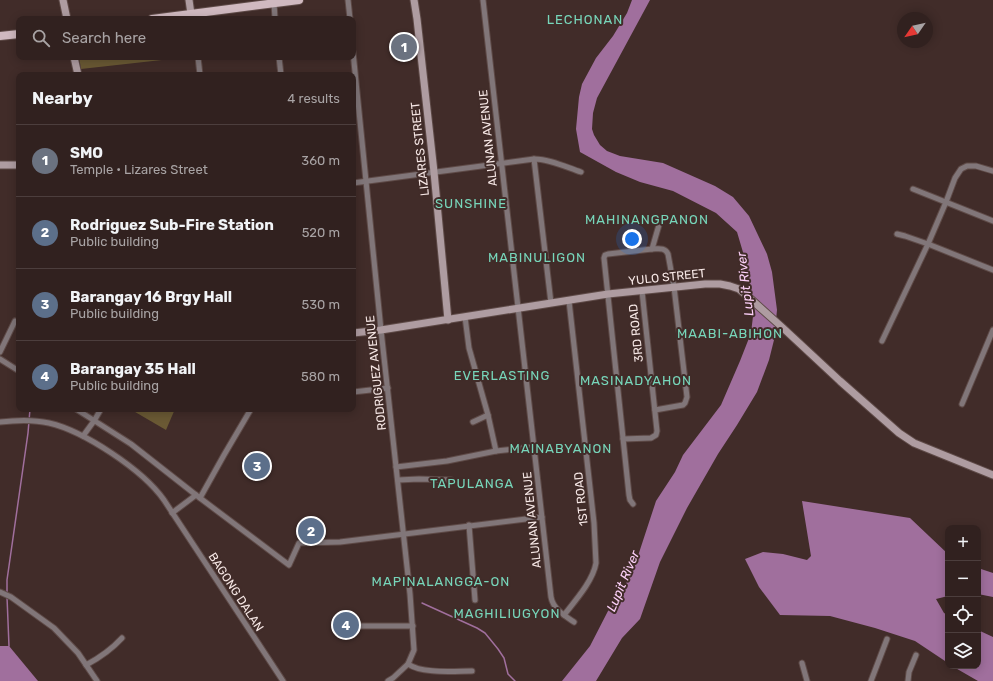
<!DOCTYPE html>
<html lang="en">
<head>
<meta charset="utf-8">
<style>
	:root { --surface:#31211f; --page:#3d2e2c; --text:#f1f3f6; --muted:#a8a3a4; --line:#4c3e3d; --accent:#0b8043 }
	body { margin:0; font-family:Rubik,sans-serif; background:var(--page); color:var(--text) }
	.controls { position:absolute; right:12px; bottom:12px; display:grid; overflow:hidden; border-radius:8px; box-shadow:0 2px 10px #0003 }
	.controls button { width:36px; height:36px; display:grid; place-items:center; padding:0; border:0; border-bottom:1px solid var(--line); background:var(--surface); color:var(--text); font:20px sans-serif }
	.compass { position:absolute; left:897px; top:12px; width:36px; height:36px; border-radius:50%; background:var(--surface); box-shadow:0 2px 10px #0003; rotate:236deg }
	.you { position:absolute; left:632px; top:239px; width:14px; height:14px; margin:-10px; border:3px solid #fff; border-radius:50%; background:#1a73e8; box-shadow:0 0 0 6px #1a73e833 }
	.badge { display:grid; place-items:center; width:26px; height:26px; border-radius:50%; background:var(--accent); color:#fff; font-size:13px; font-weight:700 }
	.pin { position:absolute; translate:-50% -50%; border:2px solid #fff; box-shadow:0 1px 4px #0006 }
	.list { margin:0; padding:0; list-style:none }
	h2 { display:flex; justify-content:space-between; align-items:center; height:52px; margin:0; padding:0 16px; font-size:17px }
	h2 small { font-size:13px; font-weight:400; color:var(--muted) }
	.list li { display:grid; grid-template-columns:26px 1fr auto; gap:12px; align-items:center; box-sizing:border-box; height:72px; padding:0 16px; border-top:1px solid var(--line) }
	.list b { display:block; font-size:15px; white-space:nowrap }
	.list p { margin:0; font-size:13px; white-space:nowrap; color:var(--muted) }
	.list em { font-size:13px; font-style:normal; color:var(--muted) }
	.icon { flex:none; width:22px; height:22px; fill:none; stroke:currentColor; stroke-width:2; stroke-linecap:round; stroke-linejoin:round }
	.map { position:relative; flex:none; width:993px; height:681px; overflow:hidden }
	.search { position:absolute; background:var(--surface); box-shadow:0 2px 10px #0003; left:16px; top:16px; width:340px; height:44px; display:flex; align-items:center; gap:10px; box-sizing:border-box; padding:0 14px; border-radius:8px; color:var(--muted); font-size:15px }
	.panel { position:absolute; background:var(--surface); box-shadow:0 2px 10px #0003; left:16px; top:72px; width:340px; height:340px; border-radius:8px }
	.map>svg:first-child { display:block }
</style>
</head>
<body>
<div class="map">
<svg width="993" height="681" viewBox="0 0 993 681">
	<rect width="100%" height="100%" fill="#412c29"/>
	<!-- green -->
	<g fill="#6a5934">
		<polygon points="79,57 162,57 162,60 81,69"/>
		<polygon points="130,409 175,409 166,430"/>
	</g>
	<!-- water -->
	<g fill="#a06f9d">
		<polygon points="632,0 650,0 597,98 593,113 592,129 594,135 600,145 607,151 620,156 663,163 715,186 733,197 749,216 767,254 772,272 777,310 774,340 769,360 757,392 737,425 718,454 687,508 660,562 640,619 622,638 596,681 562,681 590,646 608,611 621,594 635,565 656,501 675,472 683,455 721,405 740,361 751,333 754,308 745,259 737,232 716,213 673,191 640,182 616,172 580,152 576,129 579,97 582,84 596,58 613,36 627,13"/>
		<polygon points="802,501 910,518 948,554 948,596 936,599 944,613 948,615 948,663 915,641 875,628 830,616 780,615 759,587 745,559 763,552 783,554 807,560 811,556"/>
		<polygon points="978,568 993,573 993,597 978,594"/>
		<polygon points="978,630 993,637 993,681 978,681 952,666 978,666"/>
		<polygon points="0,646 9,646 38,681 0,681"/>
	</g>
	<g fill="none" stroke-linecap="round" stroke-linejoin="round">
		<!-- stream -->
		<g stroke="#a06f9d" stroke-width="1.5">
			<polyline points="7,593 7,580 28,433 30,409"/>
			<polyline points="7,597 9,646"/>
			<polyline points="422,603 477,628 485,633 498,649 504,658 508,674 515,681"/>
		</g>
		<!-- street casing -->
		<g stroke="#5e4a47" stroke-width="7">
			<g id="street">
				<polyline points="348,0 350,19"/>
				<path d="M483 0 551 597C553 609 565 616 574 622"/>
				<polyline points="274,3 275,19"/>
				<polyline points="353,52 381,330 410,594 414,650 408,664 393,678 388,681"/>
				<polyline points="198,57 200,75"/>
				<polyline points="279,57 281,75"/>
				<polyline points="534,159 551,303"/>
				<path d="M353 183 534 159C550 159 566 167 581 172"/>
				<polyline points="913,189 993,221"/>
				<polyline points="897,234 905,236 928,244 993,270"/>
				<path d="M652 249C658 249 665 247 668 254L674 287 687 397 685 403 683 405 655 410"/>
				<polyline points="465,317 469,348 488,415 496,451"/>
				<polyline points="882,341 928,244 946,202 955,178 961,169 967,166 976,166 993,171"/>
				<polyline points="0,352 15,321"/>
				<polyline points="0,359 19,371"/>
				<polyline points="353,392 388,388"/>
				<polyline points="962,404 993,330"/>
				<polyline points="76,409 131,444 196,495 289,565 299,543 340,542 542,517"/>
				<path d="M0 422C16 420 32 419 49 423 84 431 143 470 164 500L283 681"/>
				<polyline points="473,422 488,415"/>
				<polyline points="83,436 94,421 101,409"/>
				<polyline points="623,439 651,438 656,435 657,431 642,291"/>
				<polyline points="396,467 447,461 496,451 534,447"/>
				<polyline points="398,480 419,479 451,480"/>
				<polyline points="200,498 224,455 251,409"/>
				<polyline points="633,504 630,500 629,495 604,258 605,255 608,254 652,249 661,218"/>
				<polyline points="172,513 196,495"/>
				<polyline points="469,525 475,600"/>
				<polyline points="0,592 11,597 54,628 78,653 97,681"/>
				<path d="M564 615C575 601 593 581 596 563L594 523 569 301"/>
				<polyline points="354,626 413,626"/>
				<polyline points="802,663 807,681"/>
				<path d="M408 664C422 674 454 671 472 671"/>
				<path d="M86 665C101 657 111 650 122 638"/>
				<polyline points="871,681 887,639"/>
				<polyline points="908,681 909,672 916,655"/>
			</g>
		</g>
		<!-- secondary casing -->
		<g stroke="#5e4a47" stroke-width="9">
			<g id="secondary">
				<polyline points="63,0 67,19"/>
				<polyline points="189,0 191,14"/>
				<polyline points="414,0 417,19 434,172 448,320"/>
				<polyline points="74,57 78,75"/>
				<polyline points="0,165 19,165"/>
				<polyline points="353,333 381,330 608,294 705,284 720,284 730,286 739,289 746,295 783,328 840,381 899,433 914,443 993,475"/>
			</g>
		</g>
		<!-- primary casing -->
		<g stroke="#5e4a47" stroke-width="10">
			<g id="primary">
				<polyline points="152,19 299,0"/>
				<polyline points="0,36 19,34"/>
			</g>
		</g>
		<!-- street -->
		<use href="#street" stroke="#817679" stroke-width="5"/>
		<!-- secondary -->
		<use href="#secondary" stroke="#ae9ca1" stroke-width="7"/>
		<!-- primary -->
		<use href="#primary" stroke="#d0b9c0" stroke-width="8"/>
	</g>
	<g text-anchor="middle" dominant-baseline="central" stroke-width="4" stroke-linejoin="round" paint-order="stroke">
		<!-- street labels -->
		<g font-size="12" fill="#f6e7e5" stroke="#412c29">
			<text transform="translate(488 138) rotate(-96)">ALUNAN AVENUE</text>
			<text transform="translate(420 149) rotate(-96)">LIZARES STREET</text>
			<text transform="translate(667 277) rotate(-6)">YULO STREET</text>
			<text transform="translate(636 333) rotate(-96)">3RD ROAD</text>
			<text transform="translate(376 373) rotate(-96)">RODRIGUEZ AVENUE</text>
			<text transform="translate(581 499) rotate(-96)">1ST ROAD</text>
			<text transform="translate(532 520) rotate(-96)">ALUNAN AVENUE</text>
			<text transform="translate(236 592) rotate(57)">BAGONG DALAN</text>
		</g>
		<!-- neighbourhood labels -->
		<g font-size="13" letter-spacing="1" fill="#77d6ba" stroke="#412c29">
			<text x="585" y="19">LECHONAN</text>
			<text x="471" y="203">SUNSHINE</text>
			<text x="647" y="219">MAHINANGPANON</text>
			<text x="537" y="257">MABINULIGON</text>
			<text x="730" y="333">MAABI-ABIHON</text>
			<text x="502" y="375">EVERLASTING</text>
			<text x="636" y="380">MASINADYAHON</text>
			<text x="561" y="448">MAINABYANON</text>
			<text x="472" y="483">TAPULANGA</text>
			<text x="441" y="581">MAPINALANGGA-ON</text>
			<text x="507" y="613">MAGHILIUGYON</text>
		</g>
		<!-- water labels -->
		<g font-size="13" font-style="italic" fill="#fdd1f9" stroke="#412c29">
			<text transform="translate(745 284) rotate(-97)">Lupit River</text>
			<text transform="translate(623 581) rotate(-67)">Lupit River</text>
		</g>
	</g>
</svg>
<div class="controls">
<button>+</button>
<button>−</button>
<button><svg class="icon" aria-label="locate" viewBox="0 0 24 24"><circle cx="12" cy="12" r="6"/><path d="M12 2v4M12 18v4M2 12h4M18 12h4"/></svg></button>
<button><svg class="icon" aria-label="layers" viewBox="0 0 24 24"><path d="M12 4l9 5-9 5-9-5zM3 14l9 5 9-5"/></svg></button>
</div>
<svg class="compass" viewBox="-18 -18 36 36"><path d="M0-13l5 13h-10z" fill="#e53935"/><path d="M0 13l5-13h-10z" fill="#a8a3a4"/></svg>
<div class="you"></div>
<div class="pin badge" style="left:404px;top:47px;background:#6b7280">1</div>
<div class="pin badge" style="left:311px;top:531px;background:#5c6f8a">2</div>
<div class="pin badge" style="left:257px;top:466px;background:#5c6f8a">3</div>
<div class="pin badge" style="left:346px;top:625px;background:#5c6f8a">4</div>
<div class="search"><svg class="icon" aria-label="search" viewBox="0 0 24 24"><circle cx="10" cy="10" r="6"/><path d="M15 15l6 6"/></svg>Search here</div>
<section class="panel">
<h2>Nearby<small>4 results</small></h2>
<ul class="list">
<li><span class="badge" style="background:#6b7280">1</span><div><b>SMO</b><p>Temple · Lizares Street</p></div><em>360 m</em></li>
<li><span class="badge" style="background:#5c6f8a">2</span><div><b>Rodriguez Sub-Fire Station</b><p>Public building</p></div><em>520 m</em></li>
<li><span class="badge" style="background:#5c6f8a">3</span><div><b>Barangay 16 Brgy Hall</b><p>Public building</p></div><em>530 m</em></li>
<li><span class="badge" style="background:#5c6f8a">4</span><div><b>Barangay 35 Hall</b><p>Public building</p></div><em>580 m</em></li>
</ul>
</section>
</div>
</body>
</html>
